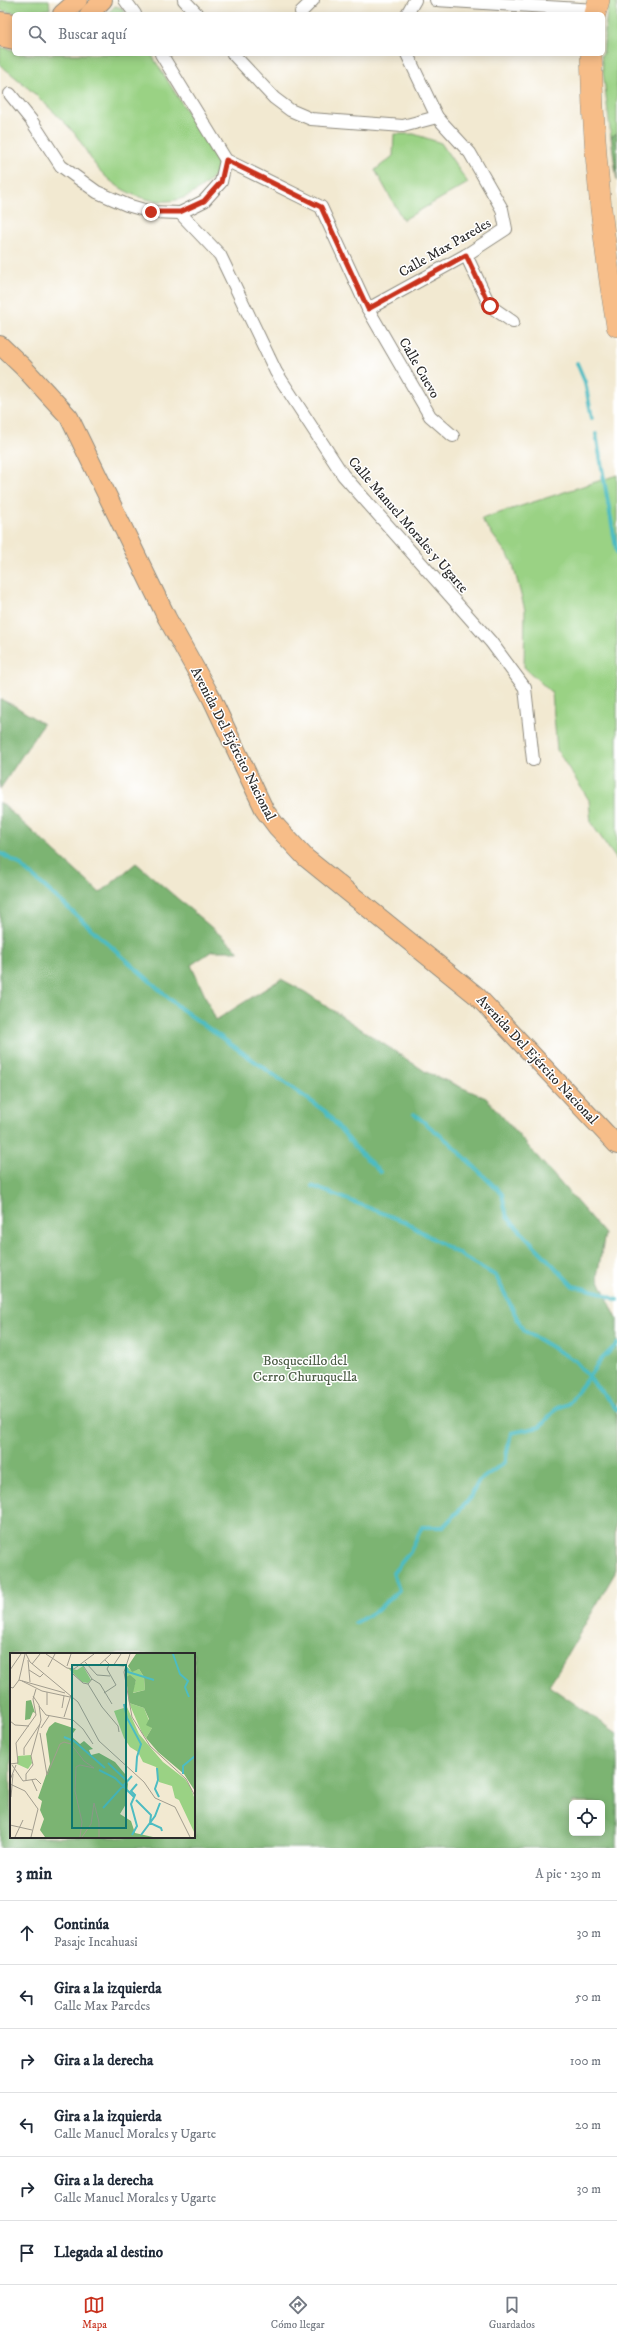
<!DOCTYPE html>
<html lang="es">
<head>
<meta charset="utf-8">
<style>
	:root { --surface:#fff; --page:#f6f6f7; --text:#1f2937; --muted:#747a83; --line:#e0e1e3; --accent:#c8321e }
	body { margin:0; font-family:"IM FELL DW Pica",serif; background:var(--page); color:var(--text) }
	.controls { position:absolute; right:12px; bottom:12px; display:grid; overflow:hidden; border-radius:6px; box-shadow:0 2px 10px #0003 }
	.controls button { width:36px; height:36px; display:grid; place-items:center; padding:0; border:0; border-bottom:1px solid var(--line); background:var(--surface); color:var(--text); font:20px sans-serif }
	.stop { position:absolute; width:12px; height:12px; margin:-9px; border:3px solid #c8321e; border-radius:50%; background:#fff }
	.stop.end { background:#c8321e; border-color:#fff; box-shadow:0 1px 4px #0008 }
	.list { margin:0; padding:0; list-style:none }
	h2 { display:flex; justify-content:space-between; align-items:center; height:52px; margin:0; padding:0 16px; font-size:17px }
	h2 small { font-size:13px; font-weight:400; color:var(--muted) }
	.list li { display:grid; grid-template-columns:26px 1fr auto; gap:12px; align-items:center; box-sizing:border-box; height:64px; padding:0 16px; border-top:1px solid var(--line) }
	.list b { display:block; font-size:15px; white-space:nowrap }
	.list p { margin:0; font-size:13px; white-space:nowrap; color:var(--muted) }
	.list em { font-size:13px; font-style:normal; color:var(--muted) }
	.icon { flex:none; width:22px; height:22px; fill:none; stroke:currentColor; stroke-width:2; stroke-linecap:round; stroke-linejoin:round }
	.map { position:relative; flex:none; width:617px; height:1848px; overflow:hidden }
	.search { position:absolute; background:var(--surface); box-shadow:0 2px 10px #0003; left:12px; right:12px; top:12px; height:44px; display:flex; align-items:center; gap:10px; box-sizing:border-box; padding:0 14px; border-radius:6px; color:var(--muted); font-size:15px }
	.sheet { height:436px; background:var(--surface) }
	nav { display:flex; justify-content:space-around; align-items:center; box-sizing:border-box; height:56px; border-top:1px solid var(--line); background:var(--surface); font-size:11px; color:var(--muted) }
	nav a { display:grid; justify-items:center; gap:2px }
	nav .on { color:var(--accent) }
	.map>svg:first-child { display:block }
</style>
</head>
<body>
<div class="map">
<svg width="617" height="1848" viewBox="0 0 617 1848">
	<rect width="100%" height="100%" fill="#fff"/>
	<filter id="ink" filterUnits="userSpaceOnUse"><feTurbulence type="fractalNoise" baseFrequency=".025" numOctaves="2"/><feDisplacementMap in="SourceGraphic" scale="8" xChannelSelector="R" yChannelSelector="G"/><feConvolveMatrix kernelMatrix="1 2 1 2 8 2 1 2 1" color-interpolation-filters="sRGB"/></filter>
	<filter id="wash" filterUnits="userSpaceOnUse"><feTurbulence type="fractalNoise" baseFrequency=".012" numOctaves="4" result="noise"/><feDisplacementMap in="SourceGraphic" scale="16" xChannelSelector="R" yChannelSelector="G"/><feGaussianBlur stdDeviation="0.9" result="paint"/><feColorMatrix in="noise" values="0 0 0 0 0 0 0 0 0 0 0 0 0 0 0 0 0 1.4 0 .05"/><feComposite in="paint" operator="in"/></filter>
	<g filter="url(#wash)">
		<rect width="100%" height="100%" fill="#f2e9d1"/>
		<!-- green -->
		<g fill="#9ad284" stroke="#627e58">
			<path d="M0 0H49L50 9C33 13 17 15 0 10Z"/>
			<polygon points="608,0 617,1 617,133 611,137 601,55 603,54"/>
			<polygon points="115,6 122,8 126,14 107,14"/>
			<path d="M0 47 14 50V54H151L219 163C218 177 206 184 195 192 167 211 127 198 104 175 90 162 83 142 70 128 48 106 25 84 0 65Z"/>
			<polygon points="394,134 414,134 441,143 468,183 403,220 375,170 393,156"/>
			<polygon points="617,475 617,860 591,823 589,800 557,750 552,693 524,667 525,610 512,561 481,519"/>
		</g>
		<!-- forest -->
		<g fill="#7bb472" stroke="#53704e" fill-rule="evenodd">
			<polygon points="617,133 617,181 611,137"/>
			<polygon points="0,699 15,706 43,724 0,789"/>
			<path d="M0 802 100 893 136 863 239 951H212L191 965 216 1020 281 979 305 992 426 1072 486 1098 605 1234 597 1276 617 1319 615 1573 549 1686 617 1733V1848H0ZM11 1654H194V1837H11ZM572 1803H602V1833H572Z"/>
		</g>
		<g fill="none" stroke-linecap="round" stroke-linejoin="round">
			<!-- stream -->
			<g stroke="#4dbcc2" stroke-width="4">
				<polyline points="577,363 585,382 592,418"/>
				<polyline points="596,434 617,553"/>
				<polyline points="0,853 19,864 180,1008 326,1112 355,1147 380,1172"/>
				<polyline points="414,1114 450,1143 502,1194 507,1217 573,1286 599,1292 617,1300"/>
				<polyline points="312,1186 403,1221 496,1276 523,1330 575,1361 617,1410"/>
				<polyline points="355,1623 376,1611 399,1590 393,1573 410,1552 422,1527 443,1527 468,1501 479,1481 505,1462 511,1433 540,1427 557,1408 568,1404 601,1360 617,1344"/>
			</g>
		</g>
	</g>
	<g filter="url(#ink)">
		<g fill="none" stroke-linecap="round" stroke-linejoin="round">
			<!-- street casing -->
			<g stroke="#8e8a7e" stroke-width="14">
				<g id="street">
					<polyline points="125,0 135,14"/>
					<polyline points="184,0 197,14"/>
					<polyline points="436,0 596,10"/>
					<polyline points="301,12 313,0"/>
					<polyline points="407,14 415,0"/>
					<polyline points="161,54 226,160 321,207 368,309 430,416 453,436"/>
					<polyline points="233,54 274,98 290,110 311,119 403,126 437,117"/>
					<polyline points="10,94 31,120 61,166 97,192 127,205 151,212 180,213 204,201 221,182 226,160"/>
					<polyline points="180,213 220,255 276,372 343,475 491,642 525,688 533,760"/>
					<polyline points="466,255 490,306 513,322"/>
					<polyline points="368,309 466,255 506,229 502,209 470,153 437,117 407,54"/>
				</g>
			</g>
			<!-- primary casing -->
			<g stroke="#8e8a7e" stroke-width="20">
				<g id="primary">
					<polyline points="62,14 78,0"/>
					<polyline points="89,14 103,0"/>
					<polyline points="0,21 14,23"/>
					<polyline points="0,37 14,40"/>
					<polyline points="0,345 23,367 69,417 167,618 211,697 265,811 277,827 306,858 477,996 617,1145"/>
				</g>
			</g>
			<!-- highway casing -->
			<g stroke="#8e8a7e" stroke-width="22">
				<g id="highway">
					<polyline points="595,14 599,0"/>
					<path d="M591 54C593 145 602 236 617 326"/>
				</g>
			</g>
			<!-- street -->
			<use href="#street" stroke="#fff" stroke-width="12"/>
			<!-- primary -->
			<use href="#primary" stroke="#f7bd88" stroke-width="18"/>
			<!-- highway -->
			<use href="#highway" stroke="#f7bd88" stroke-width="21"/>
		</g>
	</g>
	<g fill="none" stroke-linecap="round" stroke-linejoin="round" filter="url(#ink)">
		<!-- route -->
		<polyline stroke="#c8321e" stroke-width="5" points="151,212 180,212 204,201 221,182 226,160 321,207 368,309 466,255 490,306"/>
	</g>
	<g text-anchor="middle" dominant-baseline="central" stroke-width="3" stroke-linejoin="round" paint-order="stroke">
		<!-- street labels -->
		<g font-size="14" fill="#2b2b2b" stroke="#fff">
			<text transform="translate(445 248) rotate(-30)">Calle Max Paredes</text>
			<text transform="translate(419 368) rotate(60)">Calle Cuevo</text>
			<text transform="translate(408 525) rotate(49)">Calle Manuel Morales y Ugarte</text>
			<text transform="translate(233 744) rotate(63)">Avenida Del Ejército Nacional</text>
			<text transform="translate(537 1060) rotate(47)">Avenida Del Ejército Nacional</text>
		</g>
		<!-- park labels -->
		<g font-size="14" fill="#4c5d46" stroke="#fff">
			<text x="305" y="1361">Bosquecillo del<tspan x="305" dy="16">Cerro Churuquella</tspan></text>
		</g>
	</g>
	<!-- overview -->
	<g transform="translate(10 1653)">
		<rect width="185" height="185" fill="#f2e9d1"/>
		<path d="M115 12 122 18 129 16 134 24 135 37 122 40 126 27 116 24ZM73 13 81 27 78 30 72 29 58 15 67 17ZM119 50 134 55 142 75 136 85 132 80ZM117 54 129 81 153 109 175 126 181 135 185 147V181L169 147 165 145 162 133 149 129 146 114 133 109 128 99 120 94 114 85 104 58ZM21 102 22 110 18 116 7 111 8 103Z" fill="#9ad284"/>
		<path d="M126 1H185V138L174 121 148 99 136 85 142 75 136 72 139 66 134 55 119 50 116 24 120 22 126 27 123 40 135 37 134 24 129 16 122 19 118 13ZM21 47 25 60 23 59 20 66 15 67 16 48ZM45 69 66 76 61 83 70 91 74 88 83 96 79 97 81 102 89 100 105 109 115 121 118 131 116 151 110 161 121 168 125 180 143 184H35L30 177 34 166 30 157 32 148 28 145 40 111 36 81 39 74Z" fill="#7bb472"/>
		<path fill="none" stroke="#4dbcc2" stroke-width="2" d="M163 1 170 21 178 28 175 34 179 44M117 15 118 19 144 27M114 51 117 65 131 91 127 104 126 119M54 84 64 88 95 115M98 110 118 129M147 115 148 127 145 136 149 144M89 117 105 125 124 144M173 121V113L185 103M126 147 141 162 140 170 151 175 152 178M93 155 122 123M122 182 127 173 121 151 125 142 121 138 127 131M131 182 145 163 150 150"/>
		<path fill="none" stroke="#a29d8f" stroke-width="1" d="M16 1 20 9 68 49 89 88 134 129 145 145 165 154 180 184M36 1 57 15 64 16 84 1M120 1 114 19 122 64 140 93 176 126 185 143M18 7 20 29M95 7 100 12 114 13M75 9 87 22 100 23M22 11 30 1M72 11 82 26 90 31 102 51M57 13 61 1M88 13 101 1M103 13 111 1M38 14 45 1M0 17 11 1M19 17 30 24 34 20M63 21 73 30 78 31 82 26M9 27 55 40M12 28 32 38 60 44M78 31 92 54 108 73 109 79M0 34 3 35 9 27 15 1M37 39V52M94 40 106 32 97 16 99 12M29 53 36 62 63 67 73 76 83 91M52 55 54 43M54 64 61 42M0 68 5 72 19 73M31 75 39 63M30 80 37 122 50 91 54 89 61 91 74 108 84 115 70 112 66 114 65 138 72 169 70 184M14 102V95L30 71M0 111 8 110 6 90 26 62 23 46 26 36M2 112 13 128 26 126 31 131M0 127 6 112M16 127V121L23 112 21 103 31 67 29 52 23 43M22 127 27 138M0 131 15 138 28 156 21 184M1 144 3 121M0 172 22 177M5 184 13 167M72 184 81 171 84 150 89 169V184"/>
		<path fill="#0f766e" fill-opacity="0.15" stroke="#0f766e" stroke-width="2" d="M62 12H116V175H62Z"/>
		<rect width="185" height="185" fill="none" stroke="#2b2b2b" stroke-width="2"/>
	</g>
</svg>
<div class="controls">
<button><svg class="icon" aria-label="locate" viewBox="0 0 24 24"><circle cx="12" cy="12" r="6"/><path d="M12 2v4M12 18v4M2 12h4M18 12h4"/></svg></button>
</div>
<div class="stop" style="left:490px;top:306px"></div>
<div class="stop end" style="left:151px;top:212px"></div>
<div class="search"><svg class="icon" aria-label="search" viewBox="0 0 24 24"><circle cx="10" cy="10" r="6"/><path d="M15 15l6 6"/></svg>Buscar aquí</div>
</div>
<section class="sheet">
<h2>3 min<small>A pie · 230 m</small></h2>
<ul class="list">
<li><svg class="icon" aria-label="ahead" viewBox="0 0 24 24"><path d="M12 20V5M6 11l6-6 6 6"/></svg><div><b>Continúa</b><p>Pasaje Incahuasi</p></div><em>30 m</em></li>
<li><svg class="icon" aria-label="left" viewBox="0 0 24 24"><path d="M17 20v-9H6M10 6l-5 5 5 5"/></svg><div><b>Gira a la izquierda</b><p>Calle Max Paredes</p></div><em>50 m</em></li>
<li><svg class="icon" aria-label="right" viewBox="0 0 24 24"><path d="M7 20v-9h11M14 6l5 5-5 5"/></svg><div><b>Gira a la derecha</b></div><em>100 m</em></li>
<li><svg class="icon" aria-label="left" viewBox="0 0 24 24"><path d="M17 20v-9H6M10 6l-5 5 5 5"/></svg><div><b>Gira a la izquierda</b><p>Calle Manuel Morales y Ugarte</p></div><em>20 m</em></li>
<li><svg class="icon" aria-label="right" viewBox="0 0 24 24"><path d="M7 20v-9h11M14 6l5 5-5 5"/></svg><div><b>Gira a la derecha</b><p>Calle Manuel Morales y Ugarte</p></div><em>30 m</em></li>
<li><svg class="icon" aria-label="arrive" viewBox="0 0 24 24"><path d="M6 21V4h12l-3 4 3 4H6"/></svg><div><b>Llegada al destino</b></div></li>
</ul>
</section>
<nav>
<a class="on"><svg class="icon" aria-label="map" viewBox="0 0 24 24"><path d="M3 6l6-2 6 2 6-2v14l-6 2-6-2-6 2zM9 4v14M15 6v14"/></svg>Mapa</a>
<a><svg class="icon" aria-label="directions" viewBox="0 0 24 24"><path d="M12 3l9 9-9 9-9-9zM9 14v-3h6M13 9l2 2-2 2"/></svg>Cómo llegar</a>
<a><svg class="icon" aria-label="saved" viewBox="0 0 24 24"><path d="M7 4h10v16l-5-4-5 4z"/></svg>Guardados</a>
</nav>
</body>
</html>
